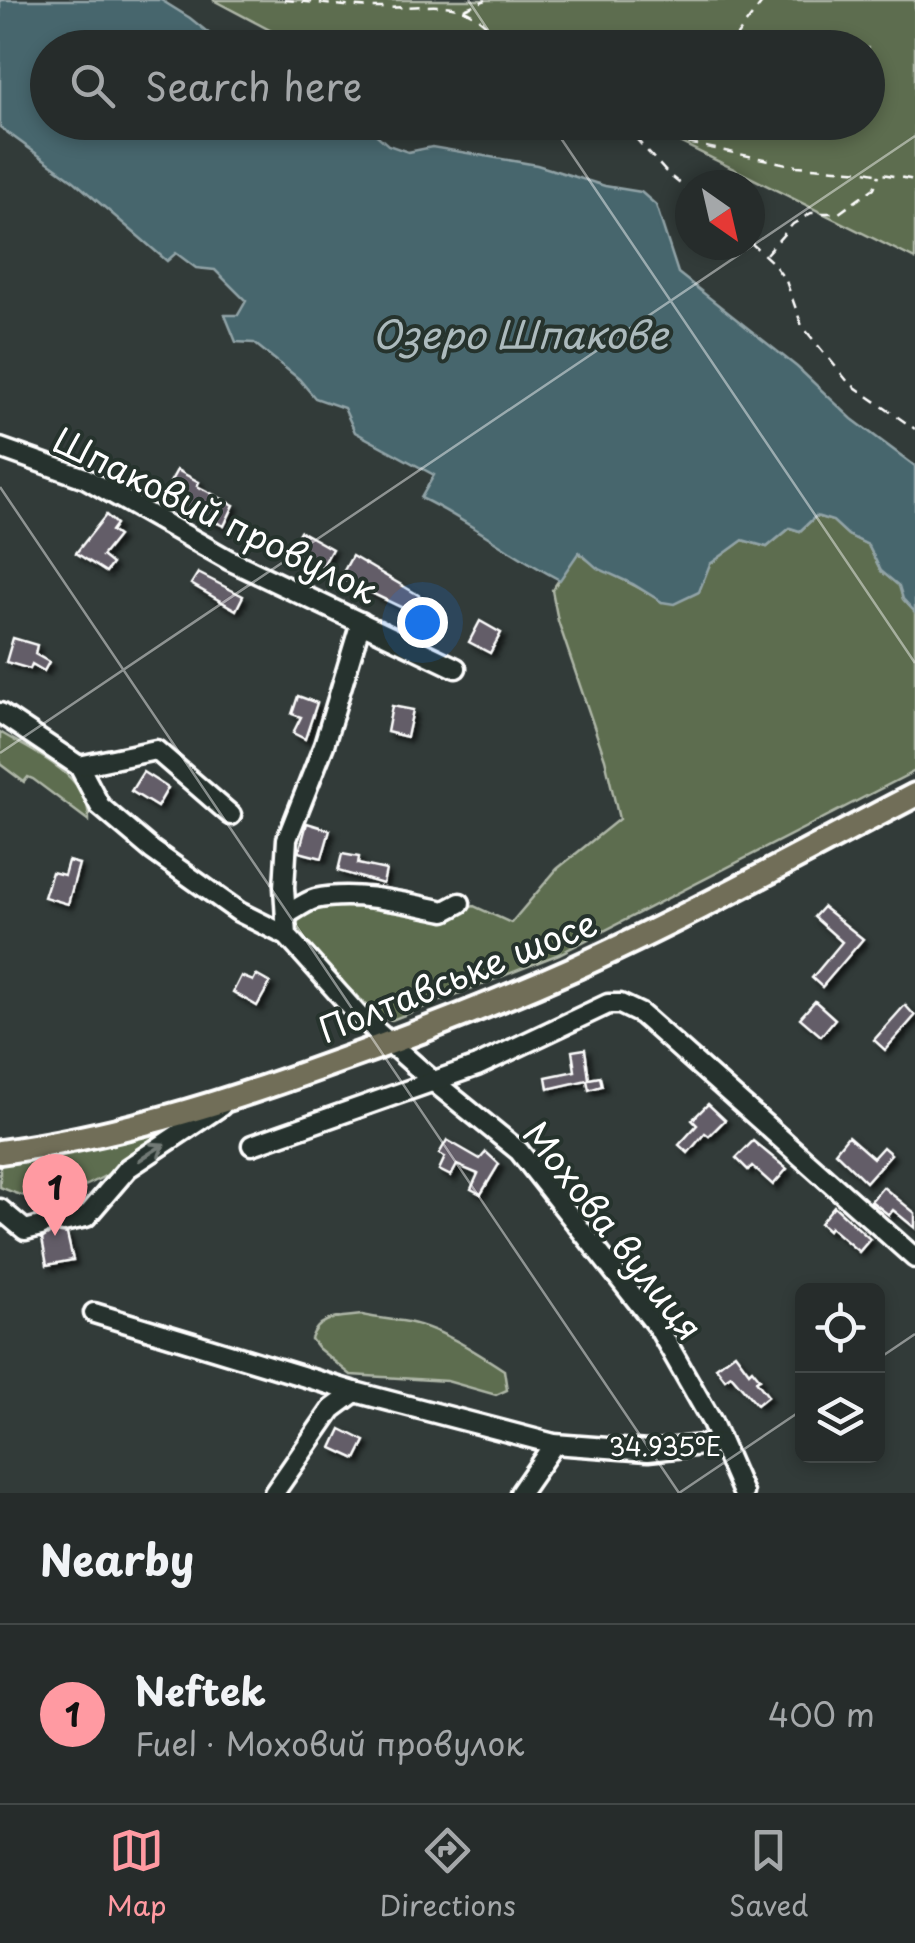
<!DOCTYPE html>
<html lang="en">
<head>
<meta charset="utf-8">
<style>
	:root { --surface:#262c2b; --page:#323837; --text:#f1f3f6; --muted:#a4a7a9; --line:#424847; --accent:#ff9aa2 }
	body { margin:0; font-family:"Playpen Sans",sans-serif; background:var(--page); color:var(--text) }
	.controls { position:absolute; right:30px; bottom:30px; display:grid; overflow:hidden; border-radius:15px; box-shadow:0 5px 15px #0003 }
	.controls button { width:90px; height:90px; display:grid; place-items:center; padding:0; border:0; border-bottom:2px solid var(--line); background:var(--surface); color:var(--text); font:50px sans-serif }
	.compass { position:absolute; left:675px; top:170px; width:90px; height:90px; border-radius:50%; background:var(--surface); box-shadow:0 5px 15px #0003; rotate:146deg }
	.you { position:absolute; left:422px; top:622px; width:35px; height:35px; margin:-25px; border:8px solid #fff; border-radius:50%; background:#1a73e8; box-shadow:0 0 0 15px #1a73e833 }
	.badge { display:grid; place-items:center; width:65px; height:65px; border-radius:50%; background:var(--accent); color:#111; font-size:32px; font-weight:700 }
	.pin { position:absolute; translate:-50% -82px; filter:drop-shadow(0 2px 5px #0008) }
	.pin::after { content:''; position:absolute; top:52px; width:35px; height:30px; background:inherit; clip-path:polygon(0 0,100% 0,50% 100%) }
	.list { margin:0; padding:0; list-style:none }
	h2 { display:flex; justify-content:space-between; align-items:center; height:130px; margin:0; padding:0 40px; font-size:42px }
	h2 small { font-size:32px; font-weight:400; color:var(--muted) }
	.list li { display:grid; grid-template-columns:65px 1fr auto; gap:30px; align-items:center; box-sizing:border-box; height:180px; padding:0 40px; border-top:2px solid var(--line) }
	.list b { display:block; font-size:38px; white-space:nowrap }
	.list p { margin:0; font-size:32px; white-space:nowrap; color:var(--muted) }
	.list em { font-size:32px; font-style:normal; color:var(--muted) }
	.icon { flex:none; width:55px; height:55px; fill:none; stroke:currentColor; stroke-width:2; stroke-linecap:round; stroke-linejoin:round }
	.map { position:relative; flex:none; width:915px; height:1493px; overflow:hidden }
	.search { position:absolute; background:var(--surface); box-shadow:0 5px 15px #0003; left:30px; right:30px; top:30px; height:110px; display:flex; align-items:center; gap:25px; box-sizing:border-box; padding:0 35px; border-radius:55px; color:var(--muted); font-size:38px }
	.sheet { height:310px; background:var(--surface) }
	nav { display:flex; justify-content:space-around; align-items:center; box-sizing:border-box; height:140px; border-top:2px solid var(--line); background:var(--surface); font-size:28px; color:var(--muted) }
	nav a { display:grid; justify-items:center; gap:5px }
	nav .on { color:var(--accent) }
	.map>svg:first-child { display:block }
</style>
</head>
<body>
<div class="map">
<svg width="915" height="1493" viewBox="0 0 915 1493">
	<defs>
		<filter id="shadow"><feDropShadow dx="4.5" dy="4.5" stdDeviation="2.5" flood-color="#0009"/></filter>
	</defs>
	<rect width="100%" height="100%" fill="#323b39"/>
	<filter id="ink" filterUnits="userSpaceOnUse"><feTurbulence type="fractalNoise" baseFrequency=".01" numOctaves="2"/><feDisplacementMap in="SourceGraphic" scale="20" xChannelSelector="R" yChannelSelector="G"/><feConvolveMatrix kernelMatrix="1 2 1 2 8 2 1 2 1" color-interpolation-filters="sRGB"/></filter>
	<g filter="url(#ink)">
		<!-- green -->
		<g fill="#5d6d4f" stroke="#aeb6a7" stroke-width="2.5">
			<polygon points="213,0 915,0 915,259 641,123 868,122 868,48 302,47"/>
			<path d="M816 516 833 521 848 535 868 545 881 571 900 586 903 599 915 612V771L559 954 392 1020 381 1018 310 953 295 929 296 920 312 907 329 903 444 916 474 906 511 923 557 869 619 819 605 759 558 621 552 590 578 552C603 574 635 582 662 602L703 577 710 564 743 540 767 547 790 528 800 531Z"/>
			<path d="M0 732C32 752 90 774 89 821L33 779 28 777 24 782 0 764Z"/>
			<path d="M202 1115C164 1138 87 1196 45 1198 28 1199 15 1193 0 1187V1162Z"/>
			<path d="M362 1315C376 1318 388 1319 402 1321 437 1326 475 1351 504 1370L507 1390 496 1395 447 1381 351 1375 318 1348 311 1339C319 1315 340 1318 362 1315Z"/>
		</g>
		<!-- water -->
		<path fill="#47666d" stroke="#91a3a7" stroke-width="2.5" d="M0 0H161L190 18 221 43 241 47 48 48V122L363 123 388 145 408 152 432 147 537 165 605 186 641 192 656 205 678 273 797 367 852 419 915 466V612L903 599 899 586 881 571 868 545 848 535 833 521 816 516 800 531 790 528 767 547 743 540 710 564 699 592 674 604 662 602 633 584 597 568 579 552 560 580C512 556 470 521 421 498L434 475 355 432 344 408 315 398 299 379 254 343 236 342 225 315H238L246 301 215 270 196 268 176 253 167 261 74 181 0 127Z"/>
		<!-- building -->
		<g fill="#635d67" stroke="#fff" stroke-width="2.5" filter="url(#shadow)">
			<polygon points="177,470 199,482 197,486 234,505 224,526 162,497"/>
			<polygon points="106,515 116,524 111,531 118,536 102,556 112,564 106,572 76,553"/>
			<polygon points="300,531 332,549 322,567 290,549"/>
			<polygon points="352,556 420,596 411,612 340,578"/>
			<polygon points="198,573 243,596 236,610 191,584"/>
			<polygon points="480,621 501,633 490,653 469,642"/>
			<polygon points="13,638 37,645 35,654 49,662 44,671 32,664 30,669 6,662"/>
			<polygon points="298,696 317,703 305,739 293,733 301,717 292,714"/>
			<polygon points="392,706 413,710 407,737 387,732"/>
			<polygon points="143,772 168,788 157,807 131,791"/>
			<polygon points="307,823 330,830 322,858 299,852"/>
			<polygon points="342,854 359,857 358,864 386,870 383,884 338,871"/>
			<polygon points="68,861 79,864 68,904 44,897 52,872 64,875"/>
			<polygon points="823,907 863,939 822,987 812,978 842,942 814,917"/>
			<polygon points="256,975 270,983 257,1006 233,992 241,976 253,981"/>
			<polygon points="815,1001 835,1019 821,1036 800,1018"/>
			<polygon points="905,1005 915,1016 885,1050 874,1040"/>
			<polygon points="585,1049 589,1079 600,1077 602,1086 589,1090 587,1080 548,1089 546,1077 575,1071 572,1051"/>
			<polygon points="708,1104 725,1120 709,1136 705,1133 688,1153 679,1145 697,1125 692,1120"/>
			<polygon points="848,1136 873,1158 883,1147 891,1154 866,1182 835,1152"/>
			<polygon points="447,1140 480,1159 486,1152 499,1164 481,1194 471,1189 478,1174 457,1165 451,1176 439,1170 445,1157 439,1154"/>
			<polygon points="753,1141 787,1169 773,1185 752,1166 748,1170 736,1158"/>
			<polygon points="883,1187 915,1213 915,1228 893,1210 889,1215 871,1201"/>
			<polygon points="834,1206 870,1239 859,1252 830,1227 828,1230 820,1223"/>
			<polygon points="53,1229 67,1234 73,1260 47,1265 42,1239"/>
			<polygon points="735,1353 749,1372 752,1369 760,1379 756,1381 768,1396 757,1405 731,1375 725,1379 716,1367"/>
			<polygon points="341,1429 365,1441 356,1459 332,1448"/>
		</g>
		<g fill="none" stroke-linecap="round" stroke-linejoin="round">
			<!-- minor casing -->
			<g stroke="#fff" stroke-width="25">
				<g id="minor">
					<polyline points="0,448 85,478 229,560 456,668"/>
					<polyline points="0,713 79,766 100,806 152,850 239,912 287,936 358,1015 434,1082 519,1151 659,1329 712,1422 743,1493"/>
					<polyline points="79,766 156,750 231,815"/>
					<path d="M286 915C295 910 305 902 315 899 356 890 405 903 445 911L460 903"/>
					<polyline points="287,936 284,887 287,839 324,745 361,622"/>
					<polyline points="252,1145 477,1066 608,1004 620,1004 641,1014 915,1258"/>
					<polyline points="0,1209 25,1230 41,1226"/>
					<polyline points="63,1222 86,1217 128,1168 221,1106"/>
					<polyline points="94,1313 355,1392 554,1444 648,1451 720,1443"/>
					<polyline points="274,1493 332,1409 355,1392"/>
					<polyline points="520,1493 554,1444"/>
				</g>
			</g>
			<!-- major casing -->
			<g stroke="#fff" stroke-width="30">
				<path id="major" d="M0 1152C111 1137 217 1105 322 1067 408 1037 494 1004 577 967 692 915 803 853 915 795"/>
			</g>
			<!-- path -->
			<g stroke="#fff" stroke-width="2.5" stroke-dasharray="10 8" stroke-linecap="butt">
				<path d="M284 0C314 2 345 7 376 8 401 9 438 2 461 9 480 15 494 33 508 48"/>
				<polyline points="464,9 486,0"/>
				<polyline points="720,48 733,41 764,0"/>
				<polyline points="585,122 629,131 668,174 690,192"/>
				<polyline points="636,122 629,131 797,166 865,171 915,180"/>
				<polyline points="750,242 772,262 786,281 802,326 849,383 915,429"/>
				<polyline points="766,254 793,224 811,213 839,213 874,188 879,175"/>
			</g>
			<!-- minor -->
			<use href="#minor" stroke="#26332d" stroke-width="18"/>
			<!-- major -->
			<use href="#major" stroke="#716e59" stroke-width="22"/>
		</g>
		<!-- one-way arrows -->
		<defs><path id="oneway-shaft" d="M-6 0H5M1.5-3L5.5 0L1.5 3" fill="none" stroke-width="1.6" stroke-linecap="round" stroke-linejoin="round" transform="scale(2.5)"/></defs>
		<use stroke="#727a76" href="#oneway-shaft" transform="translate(152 1152) rotate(-33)"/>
	</g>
	<!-- ticks -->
	<path fill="none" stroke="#fff" stroke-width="2.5" stroke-opacity="0.45" d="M468 0 500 48M550 122 915 663M0 487 679 1493M0 753 915 136M878 1359 915 1334M679 1493 802 1410"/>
	<g text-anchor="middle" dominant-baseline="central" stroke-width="8" stroke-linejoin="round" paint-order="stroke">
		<!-- street labels -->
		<g font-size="35" fill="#fff" stroke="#26332d">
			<text transform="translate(216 514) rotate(26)">Шпаковий провулок</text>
			<text transform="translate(457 975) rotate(-22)">Полтавське шосе</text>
			<text transform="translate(614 1230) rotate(52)">Мохова вулиця</text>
		</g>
		<!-- water labels -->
		<g font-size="38" font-style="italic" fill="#acbabd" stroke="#26332d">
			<text x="520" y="333">Озеро Шпакове</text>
		</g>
	</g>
	<g font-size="25" text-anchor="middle" fill="#fff" stroke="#26332d" stroke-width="8" stroke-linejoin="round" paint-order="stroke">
		<text x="665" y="1456">34.935°E</text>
	</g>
</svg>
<div class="controls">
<button><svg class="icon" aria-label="locate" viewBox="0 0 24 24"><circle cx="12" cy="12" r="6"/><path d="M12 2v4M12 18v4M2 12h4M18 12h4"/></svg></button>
<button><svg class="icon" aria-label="layers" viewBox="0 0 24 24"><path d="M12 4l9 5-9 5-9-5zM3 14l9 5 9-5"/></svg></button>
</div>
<svg class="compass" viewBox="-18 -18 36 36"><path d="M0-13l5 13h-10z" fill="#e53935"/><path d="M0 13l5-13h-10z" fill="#a4a7a9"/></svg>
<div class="you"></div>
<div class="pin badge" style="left:55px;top:1236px">1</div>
<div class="search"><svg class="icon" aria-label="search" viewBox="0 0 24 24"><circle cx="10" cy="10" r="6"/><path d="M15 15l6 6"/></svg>Search here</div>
</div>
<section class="sheet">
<h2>Nearby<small></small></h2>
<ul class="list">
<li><span class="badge">1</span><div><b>Neftek</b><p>Fuel · Моховий провулок</p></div><em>400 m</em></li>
</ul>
</section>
<nav>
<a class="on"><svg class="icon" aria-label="map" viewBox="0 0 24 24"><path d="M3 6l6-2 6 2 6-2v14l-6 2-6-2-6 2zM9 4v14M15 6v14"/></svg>Map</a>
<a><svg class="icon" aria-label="directions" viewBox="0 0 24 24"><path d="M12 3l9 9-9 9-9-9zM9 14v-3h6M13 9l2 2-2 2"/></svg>Directions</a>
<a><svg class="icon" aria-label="saved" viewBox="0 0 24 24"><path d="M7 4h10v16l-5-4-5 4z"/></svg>Saved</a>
</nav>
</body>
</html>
